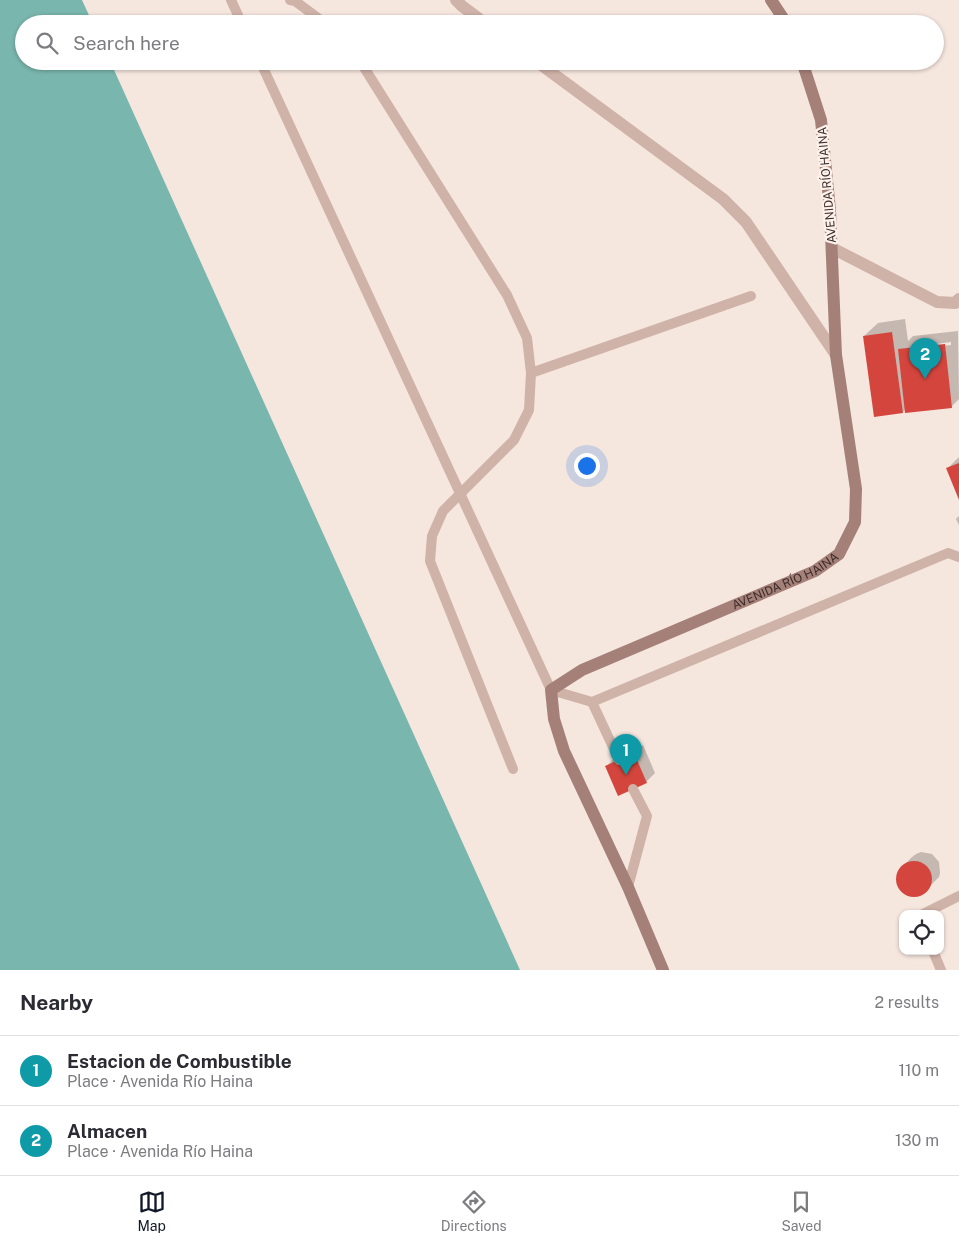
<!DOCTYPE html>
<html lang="en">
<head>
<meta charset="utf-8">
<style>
	:root { --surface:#fff; --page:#f2f2f3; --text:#2b2b33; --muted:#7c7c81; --line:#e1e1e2; --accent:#111827 }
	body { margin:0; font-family:"Public Sans",sans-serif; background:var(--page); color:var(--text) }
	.controls { position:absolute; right:15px; bottom:15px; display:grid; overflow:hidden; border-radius:10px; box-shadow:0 1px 4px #0004 }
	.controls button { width:45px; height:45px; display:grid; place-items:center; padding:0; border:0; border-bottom:1px solid var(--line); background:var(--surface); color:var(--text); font:25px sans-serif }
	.you { position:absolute; left:586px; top:465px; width:18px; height:18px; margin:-12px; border:4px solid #fff; border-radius:50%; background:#1a73e8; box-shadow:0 0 0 8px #1a73e833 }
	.badge { display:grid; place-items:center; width:32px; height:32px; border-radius:50%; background:var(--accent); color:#fff; font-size:16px; font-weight:700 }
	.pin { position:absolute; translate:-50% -41px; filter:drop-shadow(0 1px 2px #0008) }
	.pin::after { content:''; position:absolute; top:26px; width:18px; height:15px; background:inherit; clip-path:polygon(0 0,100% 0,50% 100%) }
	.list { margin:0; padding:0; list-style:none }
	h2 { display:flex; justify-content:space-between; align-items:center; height:65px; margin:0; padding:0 20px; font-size:21px }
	h2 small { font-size:16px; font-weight:400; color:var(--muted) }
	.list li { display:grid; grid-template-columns:32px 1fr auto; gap:15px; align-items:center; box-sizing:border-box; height:70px; padding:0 20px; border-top:1px solid var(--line) }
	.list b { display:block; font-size:19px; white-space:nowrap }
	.list p { margin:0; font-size:16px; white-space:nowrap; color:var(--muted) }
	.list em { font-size:16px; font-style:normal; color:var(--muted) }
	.icon { flex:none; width:28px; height:28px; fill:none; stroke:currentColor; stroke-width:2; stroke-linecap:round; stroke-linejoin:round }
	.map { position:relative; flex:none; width:959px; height:970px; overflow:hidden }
	.search { position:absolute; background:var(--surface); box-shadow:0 1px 4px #0004; left:15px; right:15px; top:15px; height:55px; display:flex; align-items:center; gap:12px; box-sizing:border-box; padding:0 18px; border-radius:28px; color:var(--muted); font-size:19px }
	.sheet { height:205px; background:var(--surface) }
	nav { display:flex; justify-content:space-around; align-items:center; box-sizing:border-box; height:70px; border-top:1px solid var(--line); background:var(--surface); font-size:14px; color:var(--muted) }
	nav a { display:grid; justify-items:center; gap:2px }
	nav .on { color:var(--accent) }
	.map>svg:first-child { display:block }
</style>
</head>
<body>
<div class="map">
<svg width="959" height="970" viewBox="0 0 959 970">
	<rect width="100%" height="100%" fill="#f5e6de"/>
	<!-- water -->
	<polygon fill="#79b6ad" points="0,0 82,0 93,24 24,24 24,61 110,61 520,970 0,970"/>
	<!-- shadow -->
	<g fill="#0003" fill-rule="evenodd">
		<path d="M905 319 908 341 913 336 958 331 959 399 951 407 906 408 903 412 864 336 878 323ZM951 342V345L913 349V347Z"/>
		<polygon points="959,457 959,496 947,469"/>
		<polygon points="959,516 959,525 956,519"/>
		<polygon points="643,745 655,773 646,782 607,766 615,757"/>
		<polygon points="921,852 932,854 939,862 940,873 939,877 921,895 916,896 910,896 904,893 900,889 897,878 898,872 911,858 916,854"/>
	</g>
	<!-- building -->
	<g fill="#d4463d">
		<polygon points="892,332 903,413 874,417 863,336"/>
		<polygon points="945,344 952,408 905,413 898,349"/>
		<polygon points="959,463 959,500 946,468"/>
		<polygon points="634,753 647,783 618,796 605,766"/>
		<circle cx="914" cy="879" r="18"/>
	</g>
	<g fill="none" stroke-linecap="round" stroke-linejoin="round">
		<!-- lane -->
		<g stroke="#cfb2a8" stroke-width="10">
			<polyline points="231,0 242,24"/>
			<polyline points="290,0 295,1 326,24"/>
			<polyline points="260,61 551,690 592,702"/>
			<polyline points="360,61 507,295 527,338 531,373 529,410 514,440 443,511 432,536 430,561 513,769"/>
			<polyline points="531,373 751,296"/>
			<polyline points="619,760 592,702 948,553 959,557"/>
			<polyline points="628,887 647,816 633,789"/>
			<polyline points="923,914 959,896"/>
			<polyline points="933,951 941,970"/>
		</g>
		<!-- street -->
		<g stroke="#cfb2a8" stroke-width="12">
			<polyline points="456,0 462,6 486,24"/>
			<polyline points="536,61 723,199 746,222 836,355"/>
			<polyline points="832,248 937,302 955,303 959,299"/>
		</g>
		<!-- secondary -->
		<g stroke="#a48078" stroke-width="12">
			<polyline points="771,0 787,24"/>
			<path id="s1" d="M663 970 628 887 564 751 554 719 551 690 582 670 815 571 839 554 855 522 856 489 836 355 830 210 821 120 802 61"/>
		</g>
	</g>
	<g text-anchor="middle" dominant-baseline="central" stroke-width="4.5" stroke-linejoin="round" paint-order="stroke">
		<!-- street labels -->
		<g font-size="12" fill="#3b2b29" stroke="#fcf1eb">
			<text transform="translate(827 185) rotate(-95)">AVENIDA RÍO HAINA</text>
			<text stroke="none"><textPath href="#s1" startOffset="562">AVENIDA RÍO HAINA</textPath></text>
		</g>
	</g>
</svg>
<div class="controls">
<button><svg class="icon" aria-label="locate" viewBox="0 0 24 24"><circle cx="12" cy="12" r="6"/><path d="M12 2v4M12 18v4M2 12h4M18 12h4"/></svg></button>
</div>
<div class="you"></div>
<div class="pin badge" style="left:626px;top:775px;background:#0f9aa8">1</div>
<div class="pin badge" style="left:925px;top:379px;background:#0f9aa8">2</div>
<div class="search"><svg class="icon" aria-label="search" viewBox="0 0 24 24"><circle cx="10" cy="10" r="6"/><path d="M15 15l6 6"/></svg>Search here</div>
</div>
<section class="sheet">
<h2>Nearby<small>2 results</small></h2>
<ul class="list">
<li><span class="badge" style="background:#0f9aa8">1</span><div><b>Estacion de Combustible</b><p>Place · Avenida Río Haina</p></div><em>110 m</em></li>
<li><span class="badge" style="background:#0f9aa8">2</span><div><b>Almacen</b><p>Place · Avenida Río Haina</p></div><em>130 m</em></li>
</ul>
</section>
<nav>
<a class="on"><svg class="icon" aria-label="map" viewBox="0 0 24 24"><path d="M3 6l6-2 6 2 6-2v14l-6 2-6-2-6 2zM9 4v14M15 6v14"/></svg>Map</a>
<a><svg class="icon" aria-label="directions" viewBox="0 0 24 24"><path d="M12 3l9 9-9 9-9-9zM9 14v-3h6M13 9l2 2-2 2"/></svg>Directions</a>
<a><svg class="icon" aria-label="saved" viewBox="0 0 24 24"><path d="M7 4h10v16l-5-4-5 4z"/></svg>Saved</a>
</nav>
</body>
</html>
